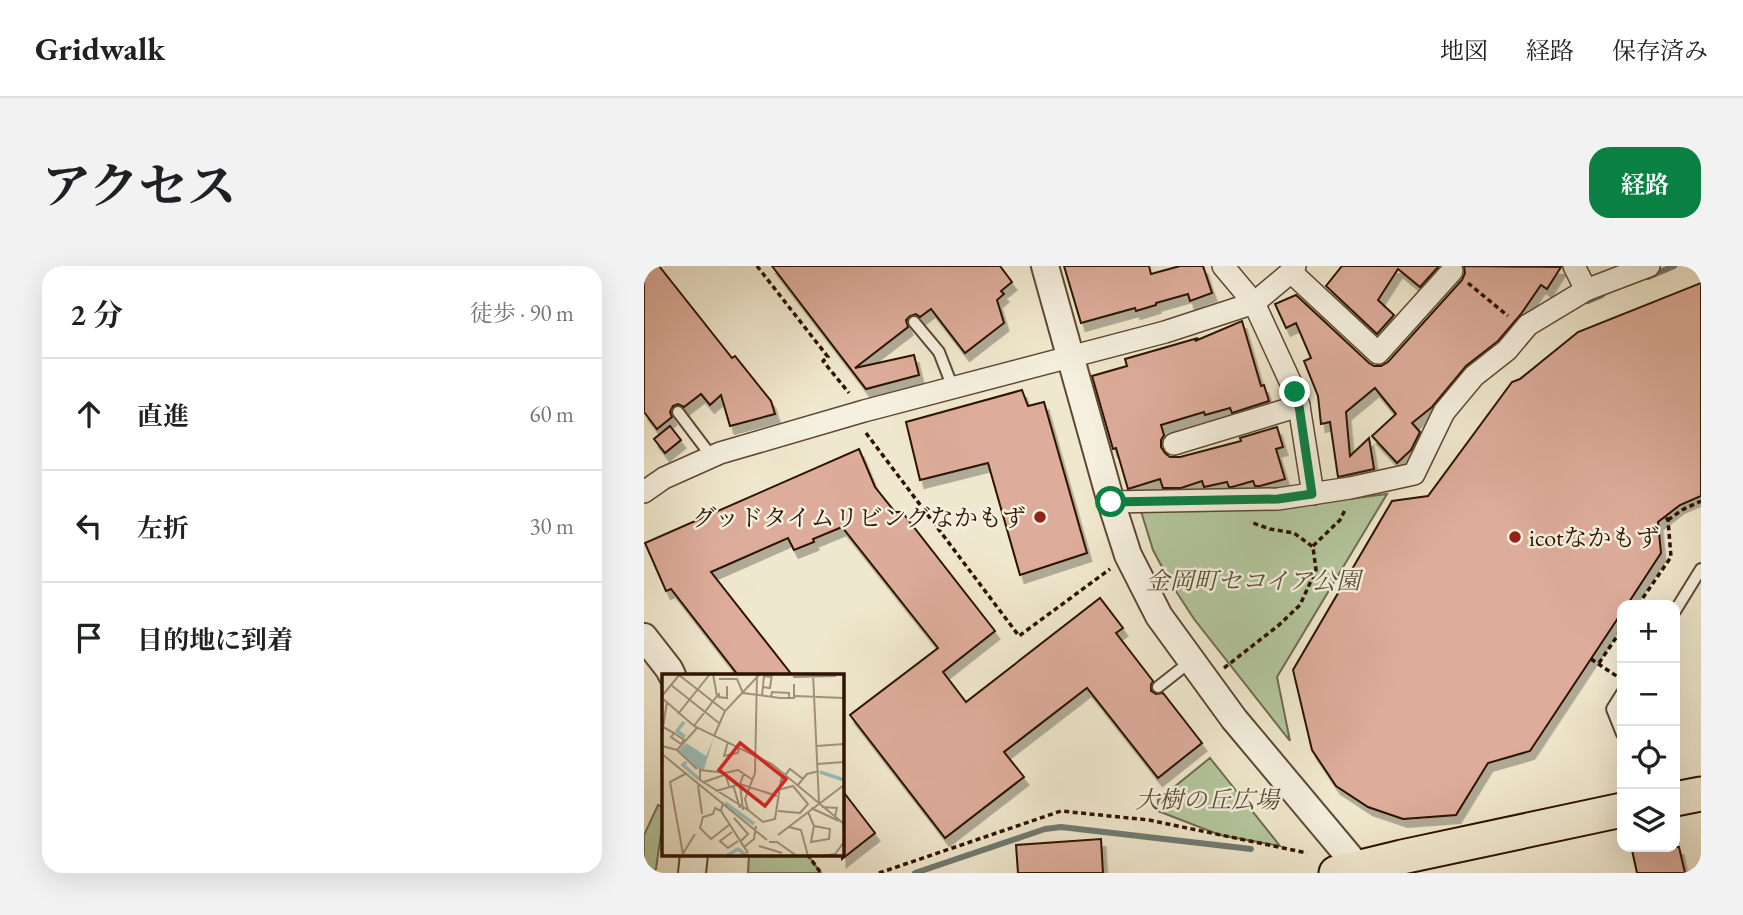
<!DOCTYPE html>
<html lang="ja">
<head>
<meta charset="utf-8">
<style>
	:root { --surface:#fff; --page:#f2f2f2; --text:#202124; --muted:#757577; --line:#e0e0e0; --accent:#0b8043 }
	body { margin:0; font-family:"EB Garamond","Noto Serif JP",serif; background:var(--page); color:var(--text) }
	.controls { position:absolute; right:21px; bottom:21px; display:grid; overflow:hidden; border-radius:14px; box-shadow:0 7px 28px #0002 }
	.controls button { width:63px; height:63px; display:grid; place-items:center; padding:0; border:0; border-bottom:2px solid var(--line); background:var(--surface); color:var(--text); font:35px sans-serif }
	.stop { position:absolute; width:21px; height:21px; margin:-16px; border:5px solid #0b8043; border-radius:50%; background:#fff }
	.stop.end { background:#0b8043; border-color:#fff; box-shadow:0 2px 7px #0008 }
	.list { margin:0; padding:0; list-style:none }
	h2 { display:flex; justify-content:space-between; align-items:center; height:91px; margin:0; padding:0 28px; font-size:30px }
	h2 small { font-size:23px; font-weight:400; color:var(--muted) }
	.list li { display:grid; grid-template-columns:46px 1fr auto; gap:21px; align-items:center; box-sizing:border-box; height:112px; padding:0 28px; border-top:2px solid var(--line) }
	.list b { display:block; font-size:26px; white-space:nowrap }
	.list em { font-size:23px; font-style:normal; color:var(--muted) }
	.icon { flex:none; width:38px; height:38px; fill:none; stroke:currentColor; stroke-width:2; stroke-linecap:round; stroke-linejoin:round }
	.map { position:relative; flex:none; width:1057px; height:607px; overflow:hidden; border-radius:21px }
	header { display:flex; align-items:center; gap:42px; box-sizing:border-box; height:98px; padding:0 35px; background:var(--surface); border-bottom:2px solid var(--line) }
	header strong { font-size:33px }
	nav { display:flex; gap:38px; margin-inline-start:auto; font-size:24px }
	.intro { display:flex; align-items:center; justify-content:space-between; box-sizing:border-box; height:168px; padding:0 42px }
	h1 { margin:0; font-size:49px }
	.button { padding:18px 32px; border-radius:21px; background:var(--accent); color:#fff; font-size:24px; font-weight:700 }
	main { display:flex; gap:42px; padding:0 42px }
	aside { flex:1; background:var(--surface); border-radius:21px; box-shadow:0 7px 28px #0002 }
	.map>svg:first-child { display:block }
</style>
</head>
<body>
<header>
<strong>Gridwalk</strong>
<nav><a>地図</a><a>経路</a><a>保存済み</a></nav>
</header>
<div class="intro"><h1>アクセス</h1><a class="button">経路</a></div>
<main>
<aside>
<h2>2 分<small>徒歩 · 90 m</small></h2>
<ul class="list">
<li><svg class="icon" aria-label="ahead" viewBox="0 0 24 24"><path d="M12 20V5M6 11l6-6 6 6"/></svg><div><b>直進</b></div><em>60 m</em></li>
<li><svg class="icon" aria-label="left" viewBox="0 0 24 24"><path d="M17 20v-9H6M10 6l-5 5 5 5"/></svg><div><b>左折</b></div><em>30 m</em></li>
<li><svg class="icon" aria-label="arrive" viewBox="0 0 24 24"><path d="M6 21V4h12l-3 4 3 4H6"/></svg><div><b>目的地に到着</b></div></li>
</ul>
</aside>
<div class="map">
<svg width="1057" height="607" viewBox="0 0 1057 607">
	<defs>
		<filter id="shadow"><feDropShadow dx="4.5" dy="8" stdDeviation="0" flood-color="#0004"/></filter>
	</defs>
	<rect width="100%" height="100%" fill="#f0e8ce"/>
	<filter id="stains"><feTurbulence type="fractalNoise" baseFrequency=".00286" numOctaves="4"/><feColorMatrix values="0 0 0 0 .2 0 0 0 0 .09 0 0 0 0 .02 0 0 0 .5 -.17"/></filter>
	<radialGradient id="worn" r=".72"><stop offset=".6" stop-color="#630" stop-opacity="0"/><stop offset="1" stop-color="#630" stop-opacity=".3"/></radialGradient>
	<!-- green -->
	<g fill="#b4c79e" stroke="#706c4f" stroke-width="2">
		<polygon points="743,228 633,411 646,475 550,353 526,316 509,284 496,242 640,241"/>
		<polygon points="566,492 636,580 576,569 514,545 514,534"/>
		<polygon points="14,539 18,541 19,553 12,603 8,607 0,607 0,569"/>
		<polygon points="105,588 163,588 177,607 104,607"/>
	</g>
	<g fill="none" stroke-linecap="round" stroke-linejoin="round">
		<!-- stream -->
		<g stroke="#6f7a71" stroke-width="6">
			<polyline points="1004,11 1030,0"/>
			<polyline points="944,35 958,29"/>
			<polyline points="271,607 401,563 417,561 607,583"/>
		</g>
	</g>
	<!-- building -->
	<g fill="#ddac9a" stroke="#2c1200" stroke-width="2" filter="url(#shadow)">
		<polygon points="0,0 15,0 88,92 91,90 127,135 131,148 86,160 77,129 66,139 57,128 40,141 34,138 29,140 26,146 28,151 13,163 0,146"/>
		<polygon points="128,0 356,0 368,16 357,25 360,28 353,34 360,57 321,87 287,43 276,51 272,48 266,50 262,54 264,61 211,102 270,89 275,109 222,123"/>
		<polygon points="420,0 505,0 507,8 536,0 559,0 568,27 546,35 544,28 512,37 512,39 492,45 491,42 437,57"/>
		<polygon points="698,0 795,0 776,21 754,3 734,34 750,49 733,68 682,20"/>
		<polygon points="820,0 917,1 903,23 897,19 877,48 854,75 822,100 788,141 768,157 776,166 767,184 753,197 728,170 752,148 731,122 702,146 706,190 725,172 730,203 694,211 686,156 677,158 674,130 660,95 667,92 652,57 642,62 631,38 652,29 725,97 730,100 737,100 744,96 818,14 821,7"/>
		<polygon points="1057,17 1057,230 1036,239 1014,256 1017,287 983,339 978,339 978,346 886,485 844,497 812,549 759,553 724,541 692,520 668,484 649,404 748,235 784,230 868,116 876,113 934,66"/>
		<polygon points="598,55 617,120 620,119 625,135 588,147 586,142 561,149 560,146 517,159 520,169 517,174 517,181 521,187 526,191 536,191 597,175 596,172 633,161 639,181 632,183 641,213 616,220 611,220 609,215 588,221 585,221 583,216 560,221 558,215 537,222 519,222 516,213 484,223 472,182 469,183 448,110 483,100 481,93 554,72 551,75"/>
		<polygon points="378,124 384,140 400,136 443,287 376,309 344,197 276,214 262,156"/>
		<polygon points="26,160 37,174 21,187 10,173"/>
		<polygon points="215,183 231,221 251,246 258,246 351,365 299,406 322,436 456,332 479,362 472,367 509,415 507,419 507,425 512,428 519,427 558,477 514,512 443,422 360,486 380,511 301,572 206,449 294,382 198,261 169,273 170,276 150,284 144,272 67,306 148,409 94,409 27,323 22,325 1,277"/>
		<polygon points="198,524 231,567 198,593"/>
		<polygon points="457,573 459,607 374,607 372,579"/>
		<polygon points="1005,581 1035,581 1041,607 993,607 988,584"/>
	</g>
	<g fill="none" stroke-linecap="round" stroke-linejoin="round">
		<!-- service casing -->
		<g stroke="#5d4834" stroke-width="14">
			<g id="service">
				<polyline points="270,56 295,86 309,122"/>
				<polyline points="34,146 68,191"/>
				<polyline points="1031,345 1057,303"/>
				<polyline points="514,421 547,395"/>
				<polyline points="978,427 968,443 978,468"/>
			</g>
		</g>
		<!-- minor casing -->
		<g stroke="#5d4834" stroke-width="24">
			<g id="minor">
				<polyline points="579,0 610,37 651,126 655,140 669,228"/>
				<polyline points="930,0 942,24 1005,0"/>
				<polyline points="647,6 734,87 808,5"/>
				<polyline points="530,178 655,140"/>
				<polyline points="0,226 20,212 76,187 220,145 521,66 610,37 647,6 651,0"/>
				<polyline points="467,236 634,233 706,222 770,208 800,146 830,110 863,84 884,59 942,24"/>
			</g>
		</g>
		<!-- tertiary casing -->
		<g stroke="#5d4834" stroke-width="30">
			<g id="tertiary">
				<polyline points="401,0 467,236 484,289 515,350 590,453 719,607"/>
				<polyline points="0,371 25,403 28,409"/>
				<polyline points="48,607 50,588"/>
			</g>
		</g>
		<!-- primary casing -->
		<g stroke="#2c1200" stroke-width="37">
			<g id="primary">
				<polyline points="1031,533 1057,528"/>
				<polyline points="692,607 758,591 978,544"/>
			</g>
		</g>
		<!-- path -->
		<g stroke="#2c1200" stroke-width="3.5" stroke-dasharray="5 3.5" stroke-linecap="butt">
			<polyline points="113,0 184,91 179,95 205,127"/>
			<polyline points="824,17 864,50"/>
			<polyline points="222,167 375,370 466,303"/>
			<polyline points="1024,254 1038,244 1057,235"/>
			<polyline points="669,280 696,254 701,244"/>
			<polyline points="994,339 1027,291 1024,254 1021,250"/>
			<polyline points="947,393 974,411"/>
			<polyline points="955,397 978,363"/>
			<polyline points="580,402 635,359 656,339 672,304 669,281 650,267 626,263 606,256"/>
			<polyline points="163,588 177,607"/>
			<polyline points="235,607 417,545 505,554 663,587"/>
		</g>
		<!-- service -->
		<use href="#service" stroke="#f5f0df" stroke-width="10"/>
		<!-- minor -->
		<use href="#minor" stroke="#f5f0df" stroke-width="21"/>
		<!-- tertiary -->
		<use href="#tertiary" stroke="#f5f0df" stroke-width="26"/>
		<!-- primary -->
		<use href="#primary" stroke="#f0e8ce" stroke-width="33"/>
	</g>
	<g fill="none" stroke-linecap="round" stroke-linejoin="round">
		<!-- route -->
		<polyline stroke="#0b8043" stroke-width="9" points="467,236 634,233 668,228 655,140 651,126"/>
	</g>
	<!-- markers -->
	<g fill="#8f2418" stroke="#f5f0df" stroke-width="2.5">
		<circle cx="396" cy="251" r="7"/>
		<circle cx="871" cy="271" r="7"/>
	</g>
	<g text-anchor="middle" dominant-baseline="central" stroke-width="5" stroke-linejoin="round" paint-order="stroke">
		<!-- poi labels -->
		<g font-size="24" fill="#2c1200" stroke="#f5f0df" text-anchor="end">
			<text x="382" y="251">グッドタイムリビングなかもず</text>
			<text x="885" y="271" text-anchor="start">icotなかもず</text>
		</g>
		<!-- park labels -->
		<g font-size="24" font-style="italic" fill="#5c5137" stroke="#f5f0df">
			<text x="609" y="314">金岡町セコイア公園</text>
			<text x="563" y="533">大樹の丘広場</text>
		</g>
	</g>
	<!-- overview -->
	<g transform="translate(18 408)">
		<rect width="182" height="182" fill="#f0e8ce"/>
		<path d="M52 63 42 95H36L17 76 24 69 44 82Z" fill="#9bc0bc"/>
		<path fill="none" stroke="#9bc0bc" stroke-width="3.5" d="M22 48 15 57 23 63M24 88 21 91 37 105M158 98 182 106M63 129 92 150M64 182 76 175 85 182"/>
		<path fill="none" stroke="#a2927c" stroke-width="2" d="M95 0 93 99 83 125 86 136 101 148 113 145 119 106 128 95 141 105M151 0 157 128M17 1 63 37M131 3 174 2M57 5H75L81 19 118 24H132V10M9 11 57 49M101 13 108 14 110 0M57 19V23L65 24V12M0 22 18 0M100 22 102 2 110 3M133 22 182 24M109 23 110 18 127 19V24M0 24 32 52 110 90 182 150M16 40 48 0M32 52 55 22 51 0M1 53 12 59 22 66 19 70 9 63 12 59M0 59 5 28M52 62 63 37 98 0M66 68 62 82 76 79 77 74M0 72 15 76 35 95M155 72 182 70M15 76 35 54M0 80 105 166M155 90 182 88M63 99 76 96 91 106M42 108 62 101M36 111 40 140M71 111 78 134M67 112 63 99 38 96V106L86 136M135 112 145 100 157 97M116 116 131 112 146 130 138 139 116 137M54 117 78 110 115 122M61 128 59 137 86 179M160 133 175 134 173 143M149 134 177 147M81 136 78 110 82 99M59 137 53 134 51 140 41 143 38 154 49 165 67 151M146 138 152 152 149 168 167 165 168 155 152 152M72 144 86 160 78 168M127 153 139 156 146 182M70 158 58 167 66 174 76 167M116 161 182 111M107 168H115L135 182M97 172 120 179M82 173 92 165 94 152M21 180 8 108 23 100M20 181 33 160M160 182 173 180 182 168"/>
		<path fill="#d62828" fill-opacity="0.15" stroke="#d62828" stroke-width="3.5" d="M78 69 124 105 103 132 57 96Z"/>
		<rect width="182" height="182" fill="none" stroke="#2c1200" stroke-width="3.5"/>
	</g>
	<rect width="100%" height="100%" filter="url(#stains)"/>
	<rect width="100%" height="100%" fill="url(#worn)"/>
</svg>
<div class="controls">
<button>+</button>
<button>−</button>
<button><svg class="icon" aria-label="locate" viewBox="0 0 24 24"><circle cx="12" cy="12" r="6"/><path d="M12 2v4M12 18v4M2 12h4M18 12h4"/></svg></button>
<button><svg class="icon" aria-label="layers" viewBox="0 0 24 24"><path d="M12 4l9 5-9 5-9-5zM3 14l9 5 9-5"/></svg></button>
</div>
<div class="stop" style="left:467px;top:236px"></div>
<div class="stop end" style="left:651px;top:126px"></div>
</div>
</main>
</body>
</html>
